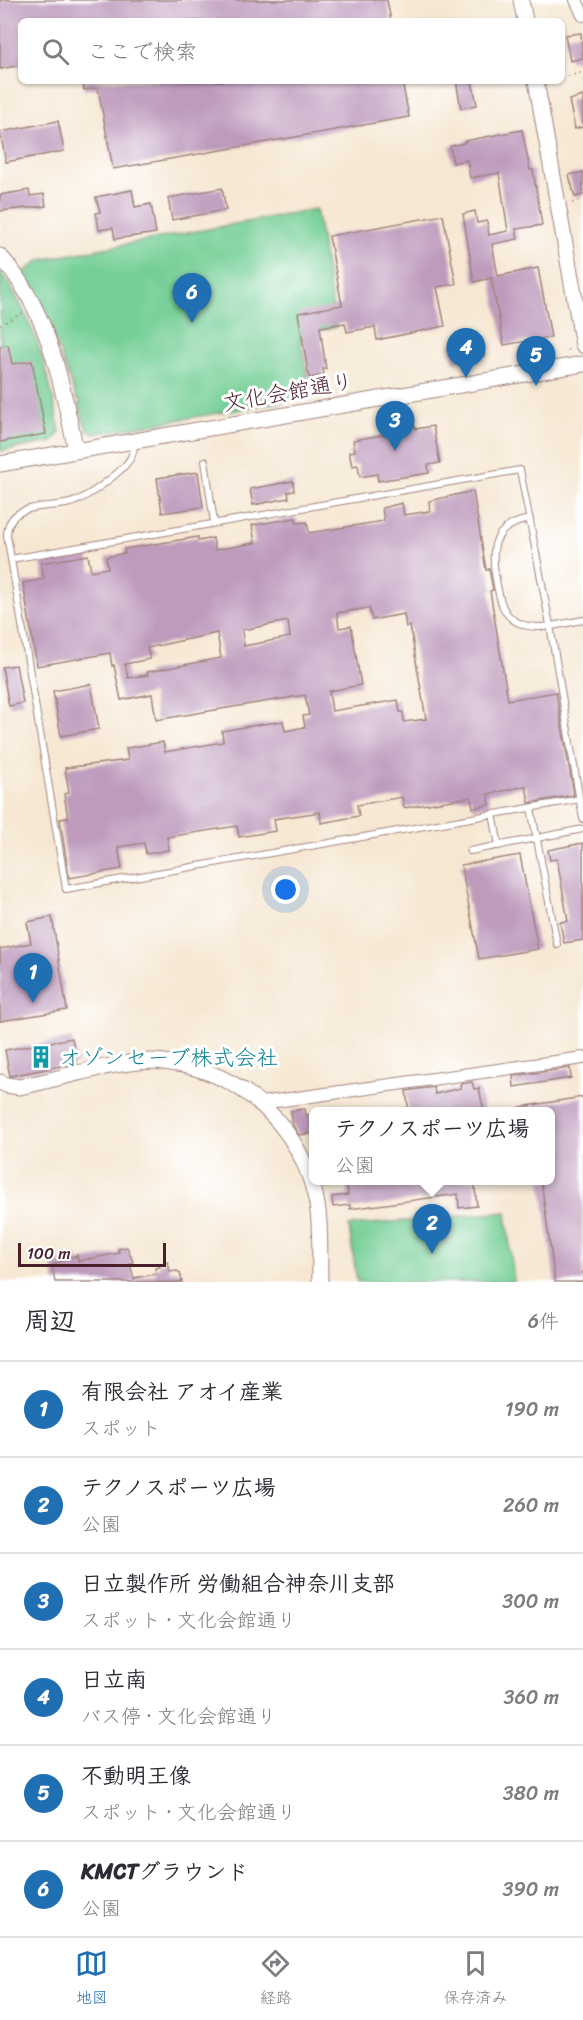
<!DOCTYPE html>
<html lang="ja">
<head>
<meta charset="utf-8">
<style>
	:root { --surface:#fff; --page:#f7f7f7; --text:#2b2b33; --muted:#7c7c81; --line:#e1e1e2; --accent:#1f6fb2 }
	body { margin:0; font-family:Sriracha,"Klee One",sans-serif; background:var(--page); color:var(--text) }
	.scale { position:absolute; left:18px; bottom:15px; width:148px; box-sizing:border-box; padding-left:6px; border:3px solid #4a1f2b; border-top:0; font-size:16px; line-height:21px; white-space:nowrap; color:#4a1f2b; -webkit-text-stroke:4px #fff; paint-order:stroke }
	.you { position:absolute; left:286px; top:890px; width:21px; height:21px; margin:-15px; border:4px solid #fff; border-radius:50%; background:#1a73e8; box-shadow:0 0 0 9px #1a73e833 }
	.badge { display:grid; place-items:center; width:39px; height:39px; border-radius:50%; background:var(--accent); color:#fff; font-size:20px; font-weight:700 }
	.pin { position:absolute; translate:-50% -50px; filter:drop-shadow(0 2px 3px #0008) }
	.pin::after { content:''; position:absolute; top:32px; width:21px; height:18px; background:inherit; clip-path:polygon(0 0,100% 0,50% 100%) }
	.popup { position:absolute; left:309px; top:1107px; width:246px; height:78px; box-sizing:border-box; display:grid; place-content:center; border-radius:9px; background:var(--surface); filter:drop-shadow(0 2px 4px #0005); font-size:20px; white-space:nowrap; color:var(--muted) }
	.popup b { font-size:22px; color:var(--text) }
	.popup::after { content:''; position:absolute; left:50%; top:100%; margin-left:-12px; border:12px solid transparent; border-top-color:var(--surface) }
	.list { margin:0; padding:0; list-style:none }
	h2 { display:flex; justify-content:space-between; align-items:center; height:78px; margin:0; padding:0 24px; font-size:26px }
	h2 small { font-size:20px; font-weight:400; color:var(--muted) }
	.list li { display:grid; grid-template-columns:39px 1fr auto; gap:18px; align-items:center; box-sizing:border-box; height:96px; padding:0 24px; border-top:2px solid var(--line) }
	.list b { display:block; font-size:22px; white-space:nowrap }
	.list p { margin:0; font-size:20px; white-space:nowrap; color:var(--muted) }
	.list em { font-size:20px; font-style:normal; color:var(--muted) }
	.icon { flex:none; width:33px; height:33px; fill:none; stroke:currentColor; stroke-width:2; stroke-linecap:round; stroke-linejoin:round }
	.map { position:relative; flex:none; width:583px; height:1282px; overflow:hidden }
	.search { position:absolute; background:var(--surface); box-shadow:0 2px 4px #0004; left:18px; right:18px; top:18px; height:66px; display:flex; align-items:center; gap:15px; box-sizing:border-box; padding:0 21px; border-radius:9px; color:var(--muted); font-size:22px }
	.sheet { height:654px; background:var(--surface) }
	nav { display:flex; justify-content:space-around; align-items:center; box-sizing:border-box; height:84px; border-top:2px solid var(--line); background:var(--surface); font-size:16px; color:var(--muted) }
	nav a { display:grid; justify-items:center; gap:3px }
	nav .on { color:var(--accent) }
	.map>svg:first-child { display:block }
</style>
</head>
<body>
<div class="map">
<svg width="583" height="1282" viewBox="0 0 583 1282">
	<rect width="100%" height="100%" fill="#fff"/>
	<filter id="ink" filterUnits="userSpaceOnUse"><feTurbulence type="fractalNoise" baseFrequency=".0167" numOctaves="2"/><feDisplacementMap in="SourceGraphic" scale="12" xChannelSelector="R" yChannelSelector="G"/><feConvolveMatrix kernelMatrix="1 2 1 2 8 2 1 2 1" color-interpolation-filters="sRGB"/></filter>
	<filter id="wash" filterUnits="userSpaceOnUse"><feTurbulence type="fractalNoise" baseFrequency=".008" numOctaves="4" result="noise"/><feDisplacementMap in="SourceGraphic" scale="24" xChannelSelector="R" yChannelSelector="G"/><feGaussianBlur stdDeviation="1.35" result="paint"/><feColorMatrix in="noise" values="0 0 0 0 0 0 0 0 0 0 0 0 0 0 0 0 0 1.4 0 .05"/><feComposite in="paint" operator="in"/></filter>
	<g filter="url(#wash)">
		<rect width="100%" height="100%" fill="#f6e7d2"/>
		<!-- green -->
		<g fill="#75cf96" stroke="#607760" stroke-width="1.5">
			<polygon points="316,209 336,327 308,333 308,337 300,339 311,397 95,434 87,430 78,404 81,403 80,400 77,400 47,319 23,273 40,260"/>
			<path d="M0 271C35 319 49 375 60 432L52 442 0 451Z"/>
			<polygon points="506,1212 514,1282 357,1282 349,1226"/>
		</g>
		<g id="blocks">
			<!-- building -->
			<g fill="#be9bbd" fill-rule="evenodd">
				<polygon points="0,0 387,0 391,21 21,21 21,65 0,69"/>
				<polygon points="581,33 583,58 570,61 565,35"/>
				<polygon points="83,81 402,81 409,117 113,169 98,88 84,90"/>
				<polygon points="456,81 472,81 477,105 461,108"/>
				<polygon points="583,96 583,127 575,129 569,100"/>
				<polygon points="58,121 64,151 6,162 0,132"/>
				<polygon points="522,130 530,170 533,170 542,225 516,229 518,239 492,244 498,276 538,268 551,337 504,345 491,278 474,282 463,214 475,211 477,223 487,221 489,235 508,231 499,173 470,178 467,160 453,163 450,146 464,143 464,141"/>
				<polygon points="583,172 583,195 575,197 569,175"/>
				<polygon points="222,188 226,210 172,220 168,198"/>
				<polygon points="29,190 30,196 44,194 46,206 0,211 0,195"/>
				<polygon points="132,190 135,207 151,204 156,233 115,239 113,228 99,230 96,213 100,212 96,197"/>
				<polygon points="443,215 456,284 437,287 445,326 377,340 375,327 347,332 345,323 320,327 326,369 323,369 324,375 309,378 298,313 342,305 329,236"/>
				<polygon points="481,338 485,356 454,362 450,344"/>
				<polygon points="8,345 12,364 32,361 46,434 0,442 0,346"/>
				<polygon points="415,426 415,429 433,426 440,463 428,465 429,473 378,481 377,474 360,477 358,465 352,466 349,452 355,451 353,440 388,434 387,431"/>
				<polygon points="198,472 203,507 162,513 157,478"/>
				<polygon points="293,481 294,491 288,492 289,498 253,505 250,489"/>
				<path d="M473 491 486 570 489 569 493 590 490 591 508 700 556 692 574 795 529 803 526 786 488 794 490 805 473 808 471 797 404 808 402 797 357 805 359 816 321 823 320 812 274 819 276 831 239 837 237 826 167 837 169 850 146 854 144 843 118 847 122 869 69 878 60 819 68 818 64 794 69 793 65 768 128 760 126 748 163 742 165 752 223 742 222 731 250 726 283 721 285 731 305 727 303 716 309 715 305 695 156 720 152 694 121 700 114 665 112 666 110 653 37 666 23 583 44 579 41 563 88 555 91 571 108 568 106 557 125 553 124 549 198 537V541L213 538 215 550 255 543 252 525 296 518 297 523 307 522 309 533 384 521 382 508 402 503 404 515 430 511 429 501ZM369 608 372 620 404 614 406 627 410 626 426 719 404 722 403 712H400L398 700 332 711 329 691 361 685 351 626 339 628 337 613ZM288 621 290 637 244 646 242 630ZM217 633 221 658 147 672 148 675 128 678 125 664 150 659 147 648Z"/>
				<polygon points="16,665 23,703 9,706 2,667"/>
				<polygon points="91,684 99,729 61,736 53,691"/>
				<polygon points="583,843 583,940 564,943 560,922 568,921 557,859 550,860 548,850"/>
				<polygon points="520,855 538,949 479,959 461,865"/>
				<polygon points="52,917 67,1010 0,1021 0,949 31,943 27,922"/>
				<polygon points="72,1038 77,1063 10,1076 5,1050"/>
				<polygon points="570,1068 571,1078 514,1087 513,1076"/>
				<polygon points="472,1082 474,1089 479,1088 484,1112 409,1112 406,1091 434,1087 435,1094 461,1088 460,1084"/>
				<polygon points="583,1097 583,1282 555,1282 541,1180 550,1180 550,1112 521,1112 520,1107"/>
				<polygon points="305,1109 306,1115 314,1114 314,1133 299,1135 293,1126 291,1111"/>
				<polygon points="346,1180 474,1180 477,1206 459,1208 458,1194 350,1209 350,1205 333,1207 332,1197 348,1195"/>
				<polygon points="127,1247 133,1262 130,1263 134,1280 134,1278 156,1274 155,1268 160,1267 159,1264 168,1262 170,1272 177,1271 180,1273 182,1282 55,1282 52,1265 77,1255 78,1261 119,1253 118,1249"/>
			</g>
		</g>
	</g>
	<g filter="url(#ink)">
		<use href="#blocks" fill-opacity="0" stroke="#a0837e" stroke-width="1.5"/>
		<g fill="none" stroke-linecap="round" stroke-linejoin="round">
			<!-- service casing -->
			<g stroke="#a0837e" stroke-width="8">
				<g id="service">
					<path d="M136 441C134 447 133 454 130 459 122 472 86 499 70 503 48 509 8 501 7 535L66 889 580 799"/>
					<polyline points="205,461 214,522"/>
					<path d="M530 519C490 526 490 551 497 585 500 601 503 616 519 623 537 632 564 623 583 620"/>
					<polyline points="11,559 520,470 550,625 583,819"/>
					<polyline points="531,808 557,944"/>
					<polyline points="493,814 499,846"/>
					<polyline points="470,851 583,829"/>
				</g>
			</g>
			<!-- minor casing -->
			<g stroke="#a0837e" stroke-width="14">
				<g id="minor">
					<polyline points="576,0 583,15"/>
					<polyline points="261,1103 583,1058"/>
				</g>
			</g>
			<!-- tertiary casing -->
			<g stroke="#a0837e" stroke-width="17">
				<g id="tertiary">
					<polyline points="521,0 525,21"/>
					<polyline points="536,81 583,345"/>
					<path d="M0 256C49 310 61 382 76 450"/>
					<polyline points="0,464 583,364"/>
					<path d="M0 1082 6 1085 20 1087C63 1078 107 1063 151 1061 161 1061 172 1063 182 1065 247 1078 297 1127 314 1191 322 1219 319 1253 320 1282"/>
				</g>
			</g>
			<!-- path -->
			<g stroke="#a0837e" stroke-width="1.5" stroke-dasharray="1.5 4.5" stroke-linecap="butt">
				<polyline points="562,78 583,72"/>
				<polyline points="572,203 583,200"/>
				<polyline points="0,325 23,313"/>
				<polyline points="567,350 572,349"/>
			</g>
			<!-- service -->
			<use href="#service" stroke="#fff" stroke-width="6"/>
			<!-- minor -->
			<use href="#minor" stroke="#fff" stroke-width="12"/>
			<!-- tertiary -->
			<use href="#tertiary" stroke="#fff" stroke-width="15"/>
		</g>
	</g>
	<!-- icons -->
	<defs>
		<g id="building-bare" transform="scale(1.8)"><path d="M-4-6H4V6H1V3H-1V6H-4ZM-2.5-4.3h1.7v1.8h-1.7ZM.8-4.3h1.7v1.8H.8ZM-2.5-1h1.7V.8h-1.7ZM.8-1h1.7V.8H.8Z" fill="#0f9aa8" stroke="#fff" stroke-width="2.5" paint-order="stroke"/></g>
	</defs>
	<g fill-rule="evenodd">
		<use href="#building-bare" x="41" y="1057"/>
	</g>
	<g text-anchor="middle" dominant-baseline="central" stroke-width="6" stroke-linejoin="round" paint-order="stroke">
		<!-- street labels -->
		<g font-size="22" fill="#4a1f2b" stroke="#fff">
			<text transform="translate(288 392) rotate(-10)">文化会館通り</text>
		</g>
		<!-- culture labels -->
		<g font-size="22" fill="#0d838f" stroke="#fff" text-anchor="start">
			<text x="59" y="1057">オゾンセーブ株式会社</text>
		</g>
	</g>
</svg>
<div class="scale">100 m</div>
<div class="you"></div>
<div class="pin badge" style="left:33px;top:1003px">1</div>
<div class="pin badge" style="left:432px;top:1254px">2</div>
<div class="popup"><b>テクノスポーツ広場</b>公園</div>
<div class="pin badge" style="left:395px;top:451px">3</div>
<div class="pin badge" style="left:466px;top:378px">4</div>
<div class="pin badge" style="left:536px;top:386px">5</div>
<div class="pin badge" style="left:192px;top:323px">6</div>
<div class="search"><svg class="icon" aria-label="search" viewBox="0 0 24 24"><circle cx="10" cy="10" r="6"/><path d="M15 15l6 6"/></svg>ここで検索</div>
</div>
<section class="sheet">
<h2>周辺<small>6件</small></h2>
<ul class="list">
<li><span class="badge">1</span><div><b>有限会社 アオイ産業</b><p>スポット</p></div><em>190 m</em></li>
<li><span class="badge">2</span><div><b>テクノスポーツ広場</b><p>公園</p></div><em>260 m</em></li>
<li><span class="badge">3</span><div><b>日立製作所 労働組合神奈川支部</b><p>スポット · 文化会館通り</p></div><em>300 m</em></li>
<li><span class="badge">4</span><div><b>日立南</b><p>バス停 · 文化会館通り</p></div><em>360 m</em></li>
<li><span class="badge">5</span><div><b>不動明王像</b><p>スポット · 文化会館通り</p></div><em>380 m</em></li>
<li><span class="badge">6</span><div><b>KMCTグラウンド</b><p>公園</p></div><em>390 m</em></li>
</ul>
</section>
<nav>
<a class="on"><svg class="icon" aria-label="map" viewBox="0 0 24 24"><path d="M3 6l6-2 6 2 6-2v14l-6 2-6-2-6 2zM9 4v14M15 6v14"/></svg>地図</a>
<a><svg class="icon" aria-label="directions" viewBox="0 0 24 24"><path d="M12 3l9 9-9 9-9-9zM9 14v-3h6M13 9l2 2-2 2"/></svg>経路</a>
<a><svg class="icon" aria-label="saved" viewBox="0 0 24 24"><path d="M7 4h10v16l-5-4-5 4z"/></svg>保存済み</a>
</nav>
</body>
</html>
